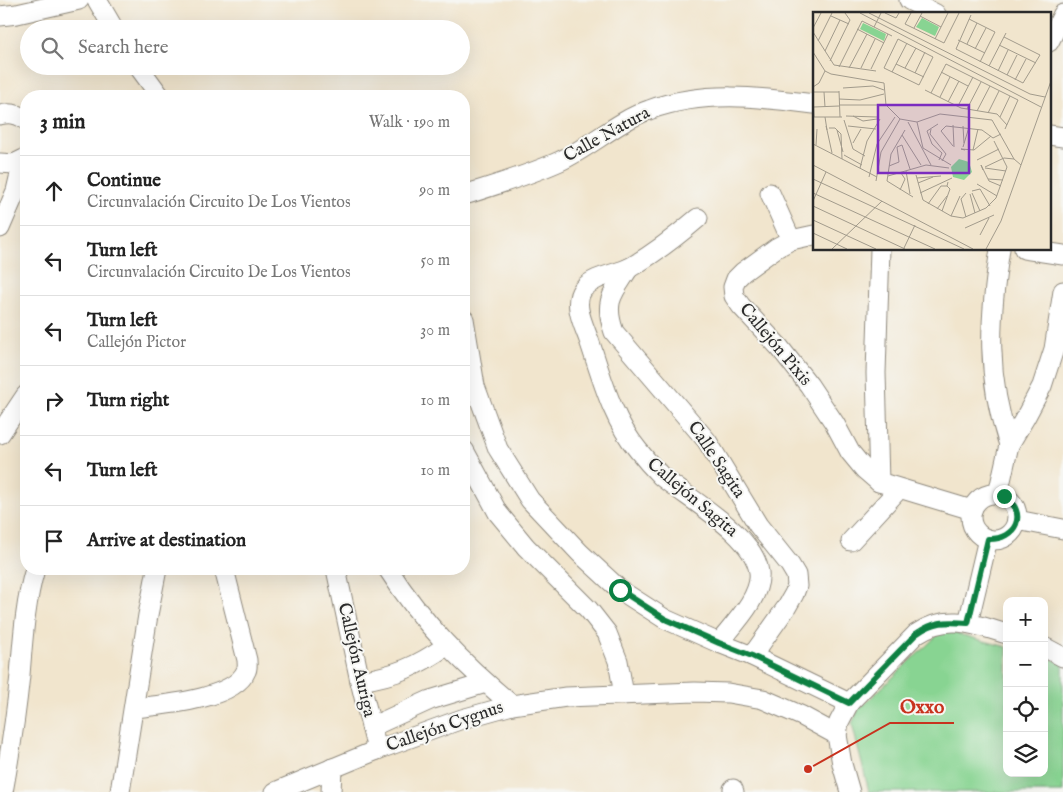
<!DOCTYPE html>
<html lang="en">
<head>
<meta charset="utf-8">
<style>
	:root { --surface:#fff; --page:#f6f6f6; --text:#222; --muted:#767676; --line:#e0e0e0 }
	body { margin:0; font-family:"IM FELL English",serif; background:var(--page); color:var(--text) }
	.controls { position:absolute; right:15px; bottom:15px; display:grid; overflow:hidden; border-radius:10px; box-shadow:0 5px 20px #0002 }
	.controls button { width:45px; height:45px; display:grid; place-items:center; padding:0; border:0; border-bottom:1px solid var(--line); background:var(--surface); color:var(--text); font:25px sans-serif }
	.stop { position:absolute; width:15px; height:15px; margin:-11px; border:4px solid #0b8043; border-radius:50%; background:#fff }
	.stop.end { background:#0b8043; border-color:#fff; box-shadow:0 1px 5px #0008 }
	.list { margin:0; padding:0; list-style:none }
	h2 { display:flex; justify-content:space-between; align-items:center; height:65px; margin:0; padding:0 20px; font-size:21px }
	h2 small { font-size:16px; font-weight:400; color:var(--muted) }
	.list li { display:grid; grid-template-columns:32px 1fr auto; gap:15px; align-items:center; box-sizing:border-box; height:70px; padding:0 20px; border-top:1px solid var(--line) }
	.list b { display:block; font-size:19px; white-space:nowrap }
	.list p { margin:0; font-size:16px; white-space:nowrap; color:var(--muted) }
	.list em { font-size:16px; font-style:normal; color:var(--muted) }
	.icon { flex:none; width:28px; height:28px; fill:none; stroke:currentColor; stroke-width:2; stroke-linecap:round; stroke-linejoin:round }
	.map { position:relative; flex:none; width:1063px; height:792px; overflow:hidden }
	.search { position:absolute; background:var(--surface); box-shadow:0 5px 20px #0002; left:20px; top:20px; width:450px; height:55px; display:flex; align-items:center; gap:12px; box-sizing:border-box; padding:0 18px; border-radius:28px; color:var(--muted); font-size:19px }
	.panel { position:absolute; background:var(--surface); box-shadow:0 5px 20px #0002; left:20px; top:90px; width:450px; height:485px; border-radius:20px }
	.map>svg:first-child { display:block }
</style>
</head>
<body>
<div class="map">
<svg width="1063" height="792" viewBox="0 0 1063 792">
	<rect width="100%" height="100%" fill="#f6f6f2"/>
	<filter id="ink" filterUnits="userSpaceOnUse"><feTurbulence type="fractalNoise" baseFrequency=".02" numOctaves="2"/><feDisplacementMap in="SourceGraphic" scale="10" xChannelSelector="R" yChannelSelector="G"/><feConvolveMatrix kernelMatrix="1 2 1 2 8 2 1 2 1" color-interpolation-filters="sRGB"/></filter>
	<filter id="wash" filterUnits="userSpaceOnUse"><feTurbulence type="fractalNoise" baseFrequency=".0096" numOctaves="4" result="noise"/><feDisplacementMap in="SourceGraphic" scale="20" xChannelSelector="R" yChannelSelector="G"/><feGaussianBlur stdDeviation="1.12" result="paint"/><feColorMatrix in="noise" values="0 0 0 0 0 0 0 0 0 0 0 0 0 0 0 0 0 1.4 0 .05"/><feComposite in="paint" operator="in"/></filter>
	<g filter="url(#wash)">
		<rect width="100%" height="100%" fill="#f1e5cd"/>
		<!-- green -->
		<polygon fill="#88d492" stroke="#5a805e" points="943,630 1007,647 1007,773 1044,773 1044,657 1063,662 1063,792 869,792 852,724 858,710"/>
	</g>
	<g filter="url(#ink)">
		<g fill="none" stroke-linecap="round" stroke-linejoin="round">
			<!-- street casing -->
			<g stroke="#8e887c" stroke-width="21">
				<g id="street">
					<polyline points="97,0 114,29"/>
					<polyline points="909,0 936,14"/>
					<polyline points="0,16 17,14 79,0"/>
					<polyline points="1049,42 1063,14"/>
					<polyline points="138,66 160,96"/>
					<path d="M0 115C10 112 18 114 26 120"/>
					<polyline points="1049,135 1063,137"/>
					<polyline points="0,163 14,164 26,158"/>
					<polyline points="770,193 791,240"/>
					<path d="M464 195C496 185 529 175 560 161 590 147 619 120 649 110 703 90 759 97 814 104"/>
					<path d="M698 218C677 236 655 253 631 267 616 275 595 275 583 289 572 303 584 326 589 340 602 378 612 419 638 450 645 459 653 468 661 476 688 499 754 534 759 572 762 597 733 625 719 643"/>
					<polyline points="0,228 16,191 23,161"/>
					<polyline points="814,235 791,240 776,248 743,272 736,279 733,287 734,296 741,306 780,348 809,385 835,424 850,452 864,469 879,482"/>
					<polyline points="880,249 876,373 879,482 972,510"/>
					<path d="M1000 249C989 320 986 376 1009 445"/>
					<polyline points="1024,249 1063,255"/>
					<path d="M629 268C613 293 603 301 614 332L707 441 758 525 790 565 796 575 797 586 794 594 786 608 752 656"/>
					<polyline points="464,319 475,386 498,449 530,500 580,553 620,590 665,619 719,643 752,656 849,703"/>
					<polyline points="0,434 26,395"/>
					<polyline points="464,450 498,513 526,547 589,610 607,633 618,661 624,695"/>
					<polyline points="998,494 1009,445 1025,418 1042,386 1054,349 1063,291"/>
					<circle cx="994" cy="517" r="23"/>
					<polyline points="1017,520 1063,529"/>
					<polyline points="851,541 899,489"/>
					<polyline points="336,569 360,681 377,750"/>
					<path d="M388 569C423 624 462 663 512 705"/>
					<polyline points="968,623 988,539"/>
					<polyline points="1044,647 1063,657"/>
					<path d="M360 681C396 675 416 667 446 646"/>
					<path d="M134 708C161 705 234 700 246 671 248 668 247 663 247 660L224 569"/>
					<polyline points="371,727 430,700 486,683"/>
					<polyline points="733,789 734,792"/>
					<path d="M3 792C10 754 16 714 20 675 23 639 25 603 35 569"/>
					<polyline points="120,792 148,615 157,569"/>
					<polyline points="275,792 377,750 462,719 512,705 566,697 695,692 728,693 763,699 802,716 837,735"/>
					<polyline points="331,792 332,768"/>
					<path d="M850 792 842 764 837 735 839 722 849 703 916 634C947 613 973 624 1007 634"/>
				</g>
			</g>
			<!-- street -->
			<use href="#street" stroke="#fff" stroke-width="19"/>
		</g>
	</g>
	<g fill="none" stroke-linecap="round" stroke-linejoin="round" filter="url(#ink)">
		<!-- route -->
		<path stroke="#0b8043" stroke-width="6" d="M620 590 665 619 719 643 752 656 849 703 916 634C934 621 946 621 968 623L988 539C1016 540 1029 513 1004 496"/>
	</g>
	<g text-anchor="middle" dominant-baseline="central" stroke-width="4" stroke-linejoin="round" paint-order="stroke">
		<!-- street labels -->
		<g font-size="18" fill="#2b2b2b" stroke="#f6f6f2">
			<text transform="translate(607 135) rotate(-29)">Calle Natura</text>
			<text transform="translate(775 345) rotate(50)">Callejón Pixis</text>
			<text transform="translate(716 460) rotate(56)">Calle Sagita</text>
			<text transform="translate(692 498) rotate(40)">Callejón Sagita</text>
			<text transform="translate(356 660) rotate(77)">Callejón Auriga</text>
			<text transform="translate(445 727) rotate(-19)">Callejón Cygnus</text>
		</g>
	</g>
	<!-- overview -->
	<g transform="translate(813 12)">
		<rect width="238" height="238" fill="#f1e5cd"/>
		<path d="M109 6 126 15 122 24 103 15ZM50 11 73 22 71 29 47 17ZM146 147 156 150 159 160 151 168 140 165 138 155Z" fill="#88d492"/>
		<path fill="none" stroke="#a29b8c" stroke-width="1" d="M47 1 228 95M56 1 217 82 232 85M72 1 83 6 86 1M98 1 92 12 131 31 146 1M158 3 143 37 210 71 227 43 191 25M18 4 36 12M107 4 128 15M156 7 182 20 167 50M61 15 68 1M0 16 8 1M101 16 109 1M44 17 71 31M0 20 21 53 63 59M85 27 120 45 106 73 71 56ZM122 27 135 1M145 28 172 41M5 29 19 1M154 32 164 11M186 33 223 51M162 37 173 16M12 39 27 8M0 40 12 59 18 62 71 71 73 93 87 107 104 110 127 102 179 108 201 147M17 49 37 8 32 1M83 52 111 65M176 54 193 21M26 55 49 9 79 24M36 56 54 22M48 56 62 27M92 56 103 36M58 57 75 22M185 59 195 38M79 60 94 31M128 60 155 74M102 61 112 40M194 63 204 43M202 68 213 47M0 75V80H26M0 75 6 71 12 59M30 76 60 74 71 78M112 78 148 96 184 102 194 113M26 79 27 105M11 80 12 95M0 81 1 105M118 81 133 52 205 88 192 117M127 85 137 65M26 87 47 88 71 82M135 90 146 69M26 93H73M145 94 160 65M1 95 26 94M154 97 168 70M164 99 177 74M175 101 186 79M33 104 64 105M40 104 50 109 64 107M0 105H29M12 105 14 118 13 114M187 105 197 84M31 108 40 137 52 144M95 110 118 153M104 110 110 136 138 153M125 112 114 119 119 132 129 141 126 148M140 113 141 135M35 114 63 117M150 114 151 131M16 116H22L28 122 29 147M118 117 117 122 133 142 129 149M14 118 19 141M24 118 30 140M92 118 78 142 74 169 100 185M89 123 108 153M40 131 48 117M0 132 64 165M3 133 4 117M140 134 128 119 133 114 169 118 180 126 188 122M150 135 156 115M152 138 148 137 161 138 178 124M160 138 165 117M31 143 49 153M191 146 201 147 208 153M164 148 186 137M0 153 160 237M76 154 86 150 84 135 89 133 97 157M172 155 191 146M47 156 54 129 67 107M172 156 193 159M170 158 168 153 176 169 188 174M93 159 97 182M103 163 110 188 138 204 150 206 173 196 183 186 194 155 181 129M75 164 113 153 136 156M56 165 64 132 82 105M104 166 128 164M0 167 151 237M175 167 190 168M63 169 68 140 87 107M105 171 120 165M164 172 184 184M87 178 92 167 88 161M159 179 167 177 177 194M0 181 122 237M107 181 139 166M153 181 148 187 153 205M159 181 167 199M157 182 162 201M0 189 13 160M115 192 128 174H134M0 194 92 237M124 197 134 184M129 199 137 177 134 174 135 170M138 204 147 184M0 208 63 237M152 216 181 203M0 221 34 237M167 223 176 206M91 236 102 213M19 237 69 189M173 237 188 209 238 69"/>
		<path fill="#7b2cbf" fill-opacity="0.15" stroke="#7b2cbf" stroke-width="2.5" d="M65 93H156V161H65Z"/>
		<rect width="238" height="238" fill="none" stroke="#2b2b2b" stroke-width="2.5"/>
	</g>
	<!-- callouts -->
	<path fill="none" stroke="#c8321e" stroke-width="2" d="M808 769L890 723H954"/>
	<circle fill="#c8321e" stroke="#f6f6f2" stroke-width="2" cx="808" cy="769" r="5"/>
	<g font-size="19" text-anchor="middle" font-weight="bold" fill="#c8321e" stroke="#f6f6f2" stroke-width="4" stroke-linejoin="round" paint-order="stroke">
		<text x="922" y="713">Oxxo</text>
	</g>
</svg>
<div class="controls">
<button>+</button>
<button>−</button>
<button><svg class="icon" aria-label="locate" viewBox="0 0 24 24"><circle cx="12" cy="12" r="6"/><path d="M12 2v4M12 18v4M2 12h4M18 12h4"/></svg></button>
<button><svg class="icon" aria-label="layers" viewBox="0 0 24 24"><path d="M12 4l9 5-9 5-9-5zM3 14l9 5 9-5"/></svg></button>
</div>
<div class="stop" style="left:620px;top:590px"></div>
<div class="stop end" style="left:1004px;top:496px"></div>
<div class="search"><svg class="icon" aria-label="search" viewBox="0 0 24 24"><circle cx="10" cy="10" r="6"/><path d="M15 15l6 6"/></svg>Search here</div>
<section class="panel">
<h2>3 min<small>Walk · 190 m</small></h2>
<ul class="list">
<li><svg class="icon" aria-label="ahead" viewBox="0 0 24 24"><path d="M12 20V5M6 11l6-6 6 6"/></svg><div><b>Continue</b><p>Circunvalación Circuito De Los Vientos</p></div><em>90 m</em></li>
<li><svg class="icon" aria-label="left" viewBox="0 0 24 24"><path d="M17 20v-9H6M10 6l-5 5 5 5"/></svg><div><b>Turn left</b><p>Circunvalación Circuito De Los Vientos</p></div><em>50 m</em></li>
<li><svg class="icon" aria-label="left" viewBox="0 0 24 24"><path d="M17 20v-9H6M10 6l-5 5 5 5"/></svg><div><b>Turn left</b><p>Callejón Pictor</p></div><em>30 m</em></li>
<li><svg class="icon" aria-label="right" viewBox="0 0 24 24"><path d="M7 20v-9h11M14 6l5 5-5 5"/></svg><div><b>Turn right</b></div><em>10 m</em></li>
<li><svg class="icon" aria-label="left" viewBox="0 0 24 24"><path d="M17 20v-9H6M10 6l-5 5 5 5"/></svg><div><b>Turn left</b></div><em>10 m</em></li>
<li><svg class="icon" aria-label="arrive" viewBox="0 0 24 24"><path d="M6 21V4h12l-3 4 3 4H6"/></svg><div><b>Arrive at destination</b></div></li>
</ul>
</section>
</div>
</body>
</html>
